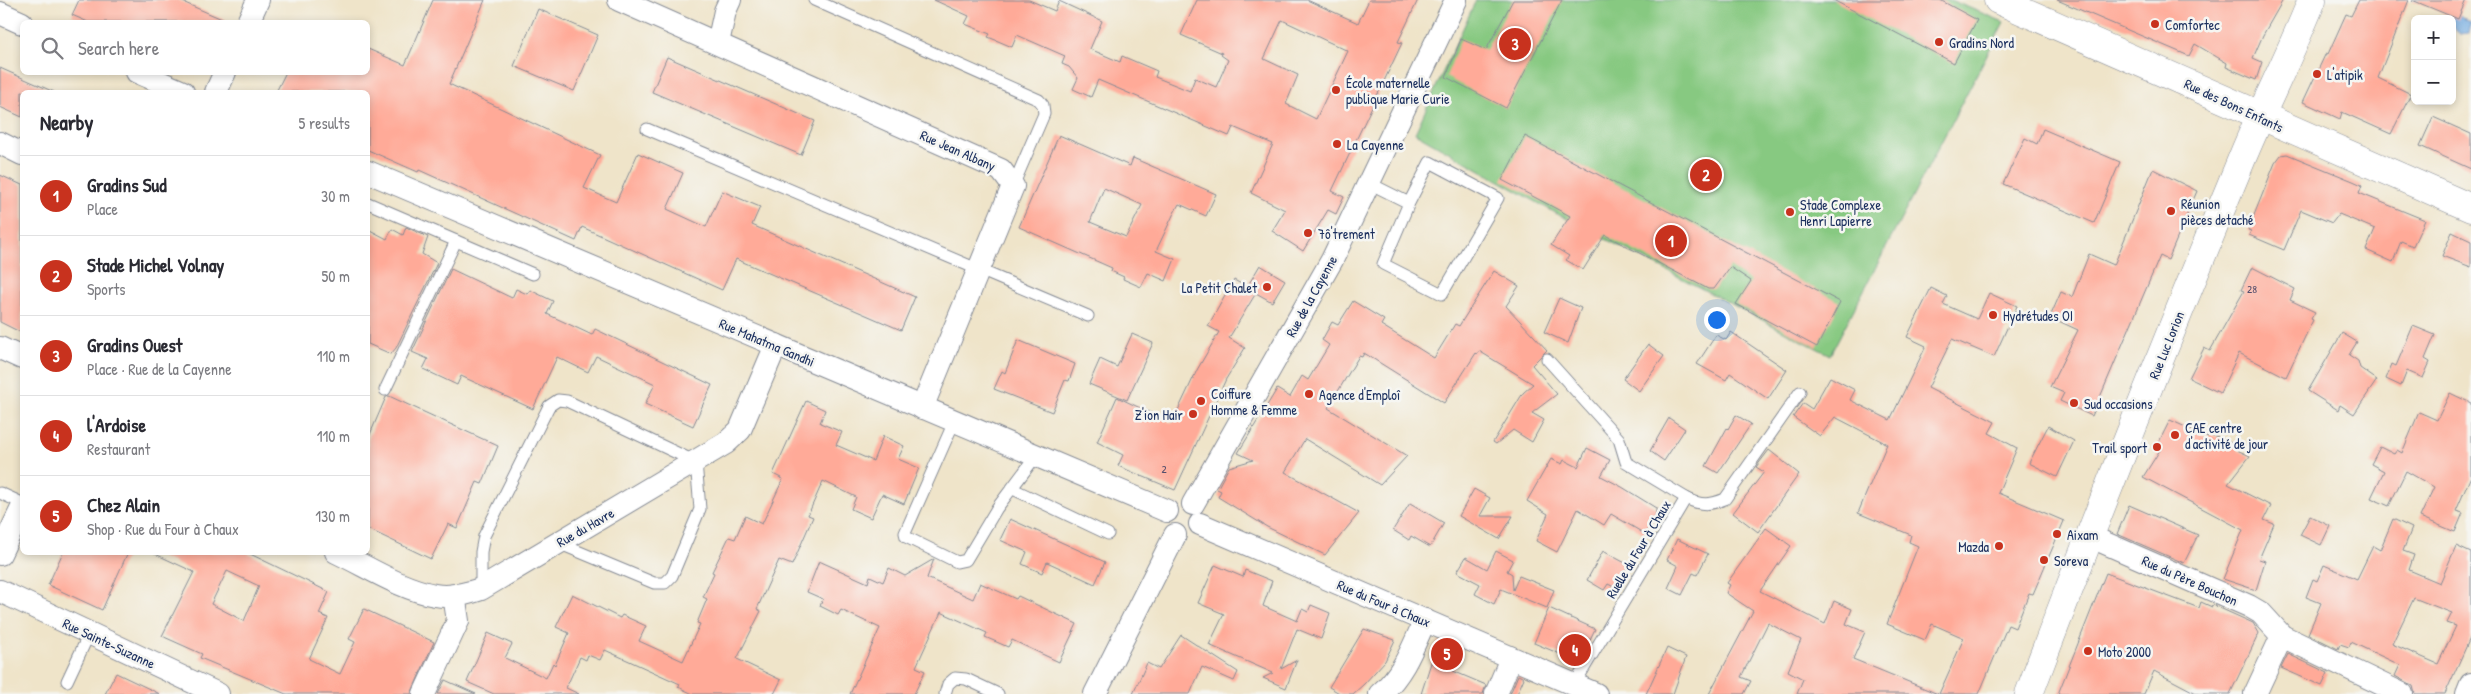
<!DOCTYPE html>
<html lang="en">
<head>
<meta charset="utf-8">
<style>
	:root { --surface:#fff; --page:#f7f7f7; --text:#2b2b33; --muted:#7c7c81; --line:#e1e1e2; --accent:#c8321e }
	body { margin:0; font-family:"Patrick Hand",sans-serif; background:var(--page); color:var(--text) }
	.controls { position:absolute; right:15px; top:15px; display:grid; overflow:hidden; border-radius:8px; box-shadow:0 2px 8px #0003 }
	.controls button { width:45px; height:45px; display:grid; place-items:center; padding:0; border:0; border-bottom:1px solid var(--line); background:var(--surface); color:var(--text); font:25px sans-serif }
	.you { position:absolute; left:1716px; top:319px; width:18px; height:18px; margin:-12px; border:4px solid #fff; border-radius:50%; background:#1a73e8; box-shadow:0 0 0 8px #1a73e833 }
	.badge { display:grid; place-items:center; width:32px; height:32px; border-radius:50%; background:var(--accent); color:#fff; font-size:16px; font-weight:700 }
	.pin { position:absolute; translate:-50% -50%; border:2px solid #fff; box-shadow:0 1px 5px #0006 }
	.list { margin:0; padding:0; list-style:none }
	h2 { display:flex; justify-content:space-between; align-items:center; height:65px; margin:0; padding:0 20px; font-size:21px }
	h2 small { font-size:16px; font-weight:400; color:var(--muted) }
	.list li { display:grid; grid-template-columns:32px 1fr auto; gap:15px; align-items:center; box-sizing:border-box; height:80px; padding:0 20px; border-top:1px solid var(--line) }
	.list b { display:block; font-size:19px; white-space:nowrap }
	.list p { margin:0; font-size:16px; white-space:nowrap; color:var(--muted) }
	.list em { font-size:16px; font-style:normal; color:var(--muted) }
	.icon { flex:none; width:28px; height:28px; fill:none; stroke:currentColor; stroke-width:2; stroke-linecap:round; stroke-linejoin:round }
	.map { position:relative; flex:none; width:2471px; height:694px; overflow:hidden }
	.search { position:absolute; background:var(--surface); box-shadow:0 2px 8px #0003; left:20px; top:20px; width:350px; height:55px; display:flex; align-items:center; gap:12px; box-sizing:border-box; padding:0 18px; border-radius:8px; color:var(--muted); font-size:19px }
	.panel { position:absolute; background:var(--surface); box-shadow:0 2px 8px #0003; left:20px; top:90px; width:350px; height:465px; border-radius:8px }
	.map>svg:first-child { display:block }
</style>
</head>
<body>
<div class="map">
<svg width="2471" height="694" viewBox="0 0 2471 694">
	<rect width="100%" height="100%" fill="#f6f6f2"/>
	<filter id="ink" filterUnits="userSpaceOnUse"><feTurbulence type="fractalNoise" baseFrequency=".02" numOctaves="2"/><feDisplacementMap in="SourceGraphic" scale="10" xChannelSelector="R" yChannelSelector="G"/><feConvolveMatrix kernelMatrix="1 2 1 2 8 2 1 2 1" color-interpolation-filters="sRGB"/></filter>
	<filter id="wash" filterUnits="userSpaceOnUse"><feTurbulence type="fractalNoise" baseFrequency=".0096" numOctaves="4" result="noise"/><feDisplacementMap in="SourceGraphic" scale="20" xChannelSelector="R" yChannelSelector="G"/><feGaussianBlur stdDeviation="1.12" result="paint"/><feColorMatrix in="noise" values="0 0 0 0 0 0 0 0 0 0 0 0 0 0 0 0 0 1.4 0 .05"/><feComposite in="paint" operator="in"/></filter>
	<g filter="url(#wash)">
		<rect width="100%" height="100%" fill="#efe4c9"/>
		<!-- park -->
		<polygon fill="#87c981" stroke="#517c70" points="1476,0 1950,0 2004,22 1830,355 1561,216 1415,133"/>
		<!-- water -->
		<polygon fill="#72aae1" stroke="#466ca0" points="2458,14 2471,23 2469,33 2460,34 2452,27 2452,19 2449,19"/>
		<g id="blocks">
			<!-- building -->
			<g fill="#ffaa98" fill-rule="evenodd">
				<polygon points="79,0 178,0 229,22 88,22 72,15"/>
				<polygon points="433,0 485,0 449,84 600,155 584,188 616,202 638,153 683,173 667,209 706,227 722,191 760,207 752,225 915,297 901,330 736,259 722,290 582,227 576,241 419,170 418,172 368,150 368,92 276,92 286,72 368,72 368,49 405,65"/>
				<path d="M934 0H1029L1055 11 1059 1 1102 21 1090 49 1120 62 1122 56 1157 71 1155 77 1190 91 1195 78 1216 87 1228 60 1221 55 1222 53 1181 35 1197 0H1307L1358 23 1369 0H1418L1398 42 1402 43 1332 191 1344 197 1336 214 1328 210 1303 251 1272 231 1285 210 1251 193 1273 144 1233 127 1229 136 1098 80 1091 97 1073 89 1078 78 1069 67 1062 64 1065 56 1017 35 1012 47 998 41 988 37 990 34 965 24 969 16ZM1282 20 1348 51 1316 119 1286 104 1298 75 1264 59Z"/>
				<polygon points="1513,0 1562,0 1506,108 1446,77 1461,39 1486,50"/>
				<polygon points="1833,0 1940,0 1977,20 1954,63"/>
				<polygon points="2057,0 2283,0 2263,35 2253,58 2262,62 2256,80 2226,67 2227,63 2195,44 2189,56"/>
				<polygon points="2359,0 2409,0 2378,78 2411,94 2391,134 2342,112 2340,119 2303,102 2326,53 2328,54 2346,14 2351,16"/>
				<polygon points="2412,0 2466,0 2458,19"/>
				<polygon points="538,9 598,35 574,91 514,66"/>
				<polygon points="667,57 815,121 801,155 652,92"/>
				<polygon points="0,68 54,92 22,92 22,117 0,107"/>
				<polygon points="2433,117 2471,134 2471,169 2420,146"/>
				<polygon points="2043,129 2120,162 2094,223 2003,184 2025,138 2037,144"/>
				<path d="M1059 135 1130 166 1133 158 1216 194 1206 216 1179 204 1174 213 1156 251 1175 259 1166 281 1148 273 1141 287 1123 279 1124 277 1111 271 1112 268 1019 227ZM1104 188 1142 205 1126 237 1090 222Z"/>
				<polygon points="1525,136 1840,302 1817,347 1736,304 1751,281 1730,267 1714,289 1708,289 1605,235 1583,270 1566,260 1569,256 1551,245 1570,216 1502,180"/>
				<polygon points="2287,154 2353,181 2362,185 2359,193 2425,220 2413,246 2401,241 2393,262 2366,250 2375,229 2339,214 2332,223 2301,210 2284,250 2249,235 2251,231 2248,230 2275,163 2281,155"/>
				<polygon points="2153,169 2197,191 2168,260 2160,256 2092,416 2060,401 2064,393 2050,387 2078,330 2050,317 2061,292 2072,297 2089,254 2114,265"/>
				<polygon points="0,175 22,185 22,333 0,322"/>
				<polygon points="406,227 428,237 422,254 437,263 396,348 391,354 368,344 368,229 387,239 392,229 403,235"/>
				<polygon points="2452,232 2471,241 2471,267 2442,256"/>
				<polygon points="1260,265 1285,280 1272,302 1256,293 1229,338 1245,348 1226,379 1175,490 1118,466 1123,455 1097,442 1117,397 1172,423 1197,370 1219,332 1208,326 1234,280 1247,287"/>
				<polygon points="2252,267 2295,289 2290,300 2315,312 2311,319 2313,320 2286,377 2239,353 2220,393 2189,378 2204,348 2210,351 2244,291 2241,290"/>
				<polygon points="451,269 512,298 516,289 527,294 530,290 553,301 547,314 592,335 595,329 712,385 693,426 645,404 655,384 596,356 588,372 557,357 533,409 461,376 457,385 423,369 428,359 412,352"/>
				<polygon points="1494,271 1519,286 1506,306 1547,350 1532,365 1557,394 1532,413 1544,420 1532,442 1513,430 1496,444 1493,442 1523,393 1533,384 1479,351 1477,354 1476,353 1444,403 1364,353 1362,357 1359,356 1328,408 1407,456 1380,485 1305,439 1285,472 1359,513 1325,555 1267,527 1218,497 1221,491 1217,489 1229,467 1253,460 1238,453 1277,389 1290,397 1302,376 1308,380 1329,345 1322,340 1332,322 1338,325 1353,301 1384,320 1381,325 1434,358 1455,324 1459,326"/>
				<polygon points="1931,288 1947,296 1943,304 1977,319 1989,293 2017,306 1994,357 1952,339 1928,388 1995,422 1989,433 2017,448 1998,493 2064,521 2033,594 2029,593 2015,628 2008,625 1979,694 1939,694 1964,638 1932,624 1925,640 1887,624 1918,546 1909,542 1911,535 1858,513 1887,444 1835,417 1820,436 1793,417 1803,403 1812,409 1830,377 1855,390 1850,400 1890,420 1926,346 1907,337"/>
				<polygon points="1559,298 1581,308 1568,343 1544,332"/>
				<polygon points="2413,326 2435,335 2425,359 2430,362 2423,378 2407,371 2401,386 2386,379 2392,364 2396,366"/>
				<polygon points="1731,332 1787,370 1768,399 1730,373 1726,380 1697,364 1716,335 1726,340"/>
				<polygon points="2342,333 2357,342 2349,355 2358,361 2360,368 2377,380 2354,414 2340,405 2338,410 2308,391"/>
				<polygon points="1132,334 1153,343 1127,400 1089,384 1100,359 1117,367"/>
				<polygon points="1018,340 1075,364 1069,381 1065,380 1052,412 994,389 1002,371 1005,373"/>
				<polygon points="1648,344 1664,356 1639,391 1623,379"/>
				<polygon points="2450,393 2471,403 2471,476 2456,511 2463,513 2455,532 2420,517 2434,487 2406,471 2389,506 2371,498 2384,471 2371,464 2380,447 2394,454 2397,450 2402,453 2419,412 2437,420"/>
				<polygon points="389,396 498,446 482,484 477,482 457,528 448,524 431,559 368,529 368,439 386,397"/>
				<polygon points="806,401 825,410 820,423 842,432 836,445 873,461 883,436 904,446 898,459 919,468 904,504 882,494 871,518 851,509 856,497 823,481 808,515 813,517 792,565 779,560 757,609 761,611 737,659 781,680 774,694 693,694 678,687 680,684 605,650 600,660 588,655 586,660 580,657 566,688 579,694 494,694 467,682 488,633 512,644 505,658 546,678 553,663 555,665 569,633 556,627 572,594 620,618 622,615 646,626 639,641 683,661 700,624 697,623 707,599 703,597 714,573 712,572 729,537 735,539 745,516 762,524 783,479 773,474"/>
				<polygon points="1736,415 1751,424 1718,473 1706,466 1727,428 1728,429"/>
				<polygon points="1669,418 1685,429 1664,461 1650,451"/>
				<polygon points="2170,420 2208,437 2209,434 2221,438 2239,447 2237,450 2250,456 2228,484 2271,506 2264,520 2274,524 2259,559 2265,561 2256,590 2223,579 2243,530 2143,477 2160,450 2156,448"/>
				<polygon points="2048,426 2074,441 2057,477 2029,463"/>
				<polygon points="1587,448 1610,460 1601,476 1622,487 1656,508 1656,515 1645,534 1611,514 1604,525 1578,509 1557,552 1536,541 1548,514 1527,501 1551,459 1562,464 1564,460 1578,467"/>
				<polygon points="1769,450 1799,474 1758,532 1733,513 1764,472 1756,467"/>
				<polygon points="1474,489 1490,498 1480,516 1513,516 1499,539 1459,516"/>
				<polygon points="1410,503 1444,523 1430,547 1411,536 1409,540 1393,530"/>
				<polygon points="2129,505 2198,535 2184,563 2117,534"/>
				<polygon points="2310,516 2330,526 2321,545 2300,535"/>
				<polygon points="1010,519 1105,562 1095,584 1047,562 1042,573 1022,564 1027,552 1000,540"/>
				<path d="M2393 519 2412 528 2403 551 2414 555 2409 570 2440 583 2456 546 2471 553V636L2445 694H2415L2413 686 2395 676 2400 665 2351 642 2349 647 2340 644 2338 649 2308 634 2321 603 2306 597 2313 579 2317 581 2324 565 2357 579 2373 546 2380 550ZM2414 598 2452 613 2447 623 2456 626 2438 664 2392 644Z"/>
				<polygon points="1766,528 1791,546 1760,591 1825,624 1834,601 1852,609 1846,624 1865,632 1853,659 1938,694 1797,694 1803,679 1788,671 1801,640 1768,623 1741,677 1751,681 1744,694 1709,694 1753,611 1726,593 1730,585 1727,583"/>
				<polygon points="1677,539 1708,554 1697,575 1693,573 1682,595 1668,588 1678,566 1667,560"/>
				<polygon points="1496,551 1513,560 1507,571 1512,574 1513,590 1519,576 1554,590 1547,608 1501,589 1494,604 1475,594 1480,584 1457,572 1466,557 1487,569"/>
				<polygon points="1603,551 1629,565 1616,588 1608,584 1604,590 1587,580"/>
				<polygon points="63,552 128,552 102,610 48,585"/>
				<path d="M151 552H246L329 592 319 614 328 618 309 659 340 674 355 642 349 639 364 609 434 642 411 694H286L200 658 202 654 162 636 194 572ZM227 571 259 586 244 621 211 604Z"/>
				<polygon points="934,559 927,578 973,599 980,583 1016,599 1018,596 1077,624 1059,662 1012,640 1008,647 985,637 987,633 941,612 916,667 925,671 914,694 850,694 880,628 841,610 838,615 820,606 823,599 807,592 819,561 868,583 870,576 883,582 889,568 905,576"/>
				<polygon points="1215,565 1243,577 1245,570 1272,581 1263,606 1297,621 1302,609 1308,612 1311,605 1330,613 1321,639 1297,629 1281,669 1297,660 1286,688 1263,678 1273,673 1209,645 1224,614 1198,603"/>
				<polygon points="2106,573 2199,608 2201,602 2212,607 2213,605 2253,623 2259,633 2230,694 2198,694 2154,671 2144,694 2058,694"/>
				<polygon points="1549,608 1595,629 1579,662 1534,643"/>
				<polygon points="1364,629 1395,640 1385,661 1364,684 1353,694 1341,694 1329,687"/>
				<polygon points="1181,635 1238,672 1234,681 1202,667 1190,694 1133,694 1147,663 1159,669"/>
				<polygon points="1438,641 1461,651 1453,671 1486,685 1483,694 1421,694"/>
				<polygon points="1667,648 1686,657 1673,694 1646,694"/>
				<polygon points="2288,654 2328,673 2322,686 2281,668"/>
				<polygon points="116,673 160,694 105,694"/>
				<polygon points="1518,675 1524,678 1517,694 1510,694"/>
				<polygon points="445,680 476,694 438,694"/>
			</g>
		</g>
	</g>
	<g filter="url(#ink)">
		<use href="#blocks" fill-opacity="0" stroke="#858a94" stroke-width="1"/>
		<g fill="none" stroke-linecap="round" stroke-linejoin="round">
			<!-- lane casing -->
			<g stroke="#858a94" stroke-width="13">
				<g id="lane">
					<polyline points="814,0 1039,100 1043,105 1044,114 1013,186"/>
					<polyline points="647,129 1088,316"/>
					<polyline points="1369,183 1409,203 1383,264 1442,294 1498,198 1430,162 1409,203"/>
					<polyline points="368,203 533,274"/>
					<polyline points="1547,359 1619,439 1626,462 1686,498 1574,685"/>
					<polyline points="385,390 456,241"/>
					<polyline points="954,422 905,533 906,537 957,562 966,560 997,508 1036,456"/>
					<polyline points="1013,489 1108,534"/>
					<polyline points="0,493 22,503"/>
					<path d="M1686 498C1701 506 1710 505 1725 499L1800 392"/>
					<polyline points="481,589 481,552 484,536 549,406 558,400 567,401 696,462 700,509 672,576 665,583 654,583 558,543"/>
					<polyline points="67,681 89,634"/>
					<polyline points="945,694 948,684 955,678 966,679 998,694"/>
				</g>
			</g>
			<!-- street casing -->
			<g stroke="#858a94" stroke-width="24">
				<g id="street">
					<polyline points="619,0 1001,170 1013,186 922,408"/>
					<polyline points="0,13 22,23"/>
					<polyline points="248,22 258,0"/>
					<polyline points="718,43 725,11 730,0"/>
					<polyline points="137,72 183,92"/>
					<polyline points="216,92 225,72"/>
					<polyline points="0,143 22,154"/>
					<polyline points="368,172 1167,511"/>
					<polyline points="0,348 22,358"/>
					<polyline points="1193,504 1332,260 1456,0"/>
					<polyline points="1200,524 1596,694"/>
					<polyline points="2089,536 2249,606 2261,613 2282,636 2402,694"/>
					<path d="M336 552C368 567 401 589 435 595 451 598 466 594 481 589L726 443 740 430 776 345"/>
					<polyline points="0,554 22,508"/>
					<polyline points="0,591 218,694"/>
					<polyline points="424,694 458,621 454,595"/>
					<polyline points="1095,694 1175,535"/>
					<path d="M1380 694C1403 675 1413 647 1425 620"/>
					<polyline points="1496,694 1511,658"/>
					<polyline points="2255,694 2282,636"/>
					<polyline points="2467,694 2471,684"/>
				</g>
			</g>
			<!-- secondary casing -->
			<g stroke="#858a94" stroke-width="29">
				<g id="secondary">
					<path d="M1998 0C2156 69 2313 140 2471 208"/>
					<path d="M2029 694C2097 514 2169 334 2243 156 2265 103 2291 53 2312 0"/>
				</g>
			</g>
			<!-- lane -->
			<use href="#lane" stroke="#fff" stroke-width="11"/>
			<!-- street -->
			<use href="#street" stroke="#fff" stroke-width="22"/>
			<!-- secondary -->
			<use href="#secondary" stroke="#fff" stroke-width="28"/>
		</g>
	</g>
	<!-- markers -->
	<g fill="#c8321e" stroke="#f6f6f2" stroke-width="2">
		<circle cx="2155" cy="24" r="5"/>
		<circle cx="1939" cy="42" r="5"/>
		<circle cx="2317" cy="74" r="5"/>
		<circle cx="1336" cy="90" r="5"/>
		<circle cx="1337" cy="144" r="5"/>
		<circle cx="2171" cy="211" r="5"/>
		<circle cx="1790" cy="212" r="5"/>
		<circle cx="1308" cy="233" r="5"/>
		<circle cx="1267" cy="287" r="5"/>
		<circle cx="1993" cy="315" r="5"/>
		<circle cx="1309" cy="394" r="5"/>
		<circle cx="1201" cy="401" r="5"/>
		<circle cx="2074" cy="403" r="5"/>
		<circle cx="1193" cy="414" r="5"/>
		<circle cx="2175" cy="435" r="5"/>
		<circle cx="2157" cy="447" r="5"/>
		<circle cx="2057" cy="534" r="5"/>
		<circle cx="1999" cy="546" r="5"/>
		<circle cx="2044" cy="560" r="5"/>
		<circle cx="2088" cy="651" r="5"/>
	</g>
	<g text-anchor="middle" dominant-baseline="central" stroke-width="5" stroke-linejoin="round" paint-order="stroke">
		<!-- number labels -->
		<g font-size="11" fill="#544e6c">
			<text x="2252" y="289">28</text>
			<text x="1164" y="469">2</text>
		</g>
		<!-- poi labels -->
		<g font-size="14" fill="#1b2f5e" stroke="#f6f6f2" text-anchor="start">
			<text x="2165" y="24">Comfortec</text>
			<text x="1949" y="42">Gradins Nord</text>
			<text x="2327" y="74">L'atipik</text>
			<text x="1346" y="82">École maternelle<tspan x="1346" dy="16">publique Marie Curie</tspan></text>
			<text x="1347" y="144">La Cayenne</text>
			<text x="2181" y="203">Réunion<tspan x="2181" dy="16">pièces detaché</tspan></text>
			<text x="1800" y="204">Stade Complexe<tspan x="1800" dy="16">Henri Lapierre</tspan></text>
			<text x="1318" y="233">7ô'trement</text>
			<text x="1257" y="287" text-anchor="end">La Petit Chalet</text>
			<text x="2003" y="315">Hydrétudes OI</text>
			<text x="1211" y="393">Coiffure<tspan x="1211" dy="16">Homme &amp; Femme</tspan></text>
			<text x="1319" y="394">Agence d'Emploî</text>
			<text x="2084" y="403">Sud occasions</text>
			<text x="1183" y="414" text-anchor="end">Z'ion Hair</text>
			<text x="2185" y="427">CAE centre<tspan x="2185" dy="16">d'activité de jour</tspan></text>
			<text x="2147" y="447" text-anchor="end">Trail sport</text>
			<text x="2067" y="534">Aixam</text>
			<text x="1989" y="546" text-anchor="end">Mazda</text>
			<text x="2054" y="560">Soreva</text>
			<text x="2098" y="651">Moto 2000</text>
		</g>
		<!-- street labels -->
		<g font-size="14" fill="#1b2f5e" stroke="#f6f6f2">
			<text transform="translate(2234 105) rotate(25)">Rue des Bons Enfants</text>
			<text transform="translate(958 150) rotate(24)">Rue Jean Albany</text>
			<text transform="translate(1311 296) rotate(-61)">Rue de la Cayenne</text>
			<text transform="translate(767 342) rotate(23)">Rue Mahatma Gandhi</text>
			<text transform="translate(2166 345) rotate(-68)">Rue Luc Lorion</text>
			<text transform="translate(585 527) rotate(-30)">Rue du Havre</text>
			<text transform="translate(1638 549) rotate(-59)">Ruelle du Four à Chaux</text>
			<text transform="translate(2190 580) rotate(24)">Rue du Père Bouchon</text>
			<text transform="translate(1384 603) rotate(23)">Rue du Four à Chaux</text>
			<text transform="translate(109 643) rotate(25)">Rue Sainte-Suzanne</text>
		</g>
	</g>
</svg>
<div class="controls">
<button>+</button>
<button>−</button>
</div>
<div class="you"></div>
<div class="pin badge" style="left:1671px;top:241px">1</div>
<div class="pin badge" style="left:1706px;top:175px">2</div>
<div class="pin badge" style="left:1515px;top:44px">3</div>
<div class="pin badge" style="left:1575px;top:650px">4</div>
<div class="pin badge" style="left:1447px;top:654px">5</div>
<div class="search"><svg class="icon" aria-label="search" viewBox="0 0 24 24"><circle cx="10" cy="10" r="6"/><path d="M15 15l6 6"/></svg>Search here</div>
<section class="panel">
<h2>Nearby<small>5 results</small></h2>
<ul class="list">
<li><span class="badge">1</span><div><b>Gradins Sud</b><p>Place</p></div><em>30 m</em></li>
<li><span class="badge">2</span><div><b>Stade Michel Volnay</b><p>Sports</p></div><em>50 m</em></li>
<li><span class="badge">3</span><div><b>Gradins Ouest</b><p>Place · Rue de la Cayenne</p></div><em>110 m</em></li>
<li><span class="badge">4</span><div><b>l'Ardoise</b><p>Restaurant</p></div><em>110 m</em></li>
<li><span class="badge">5</span><div><b>Chez Alain</b><p>Shop · Rue du Four à Chaux</p></div><em>130 m</em></li>
</ul>
</section>
</div>
</body>
</html>
